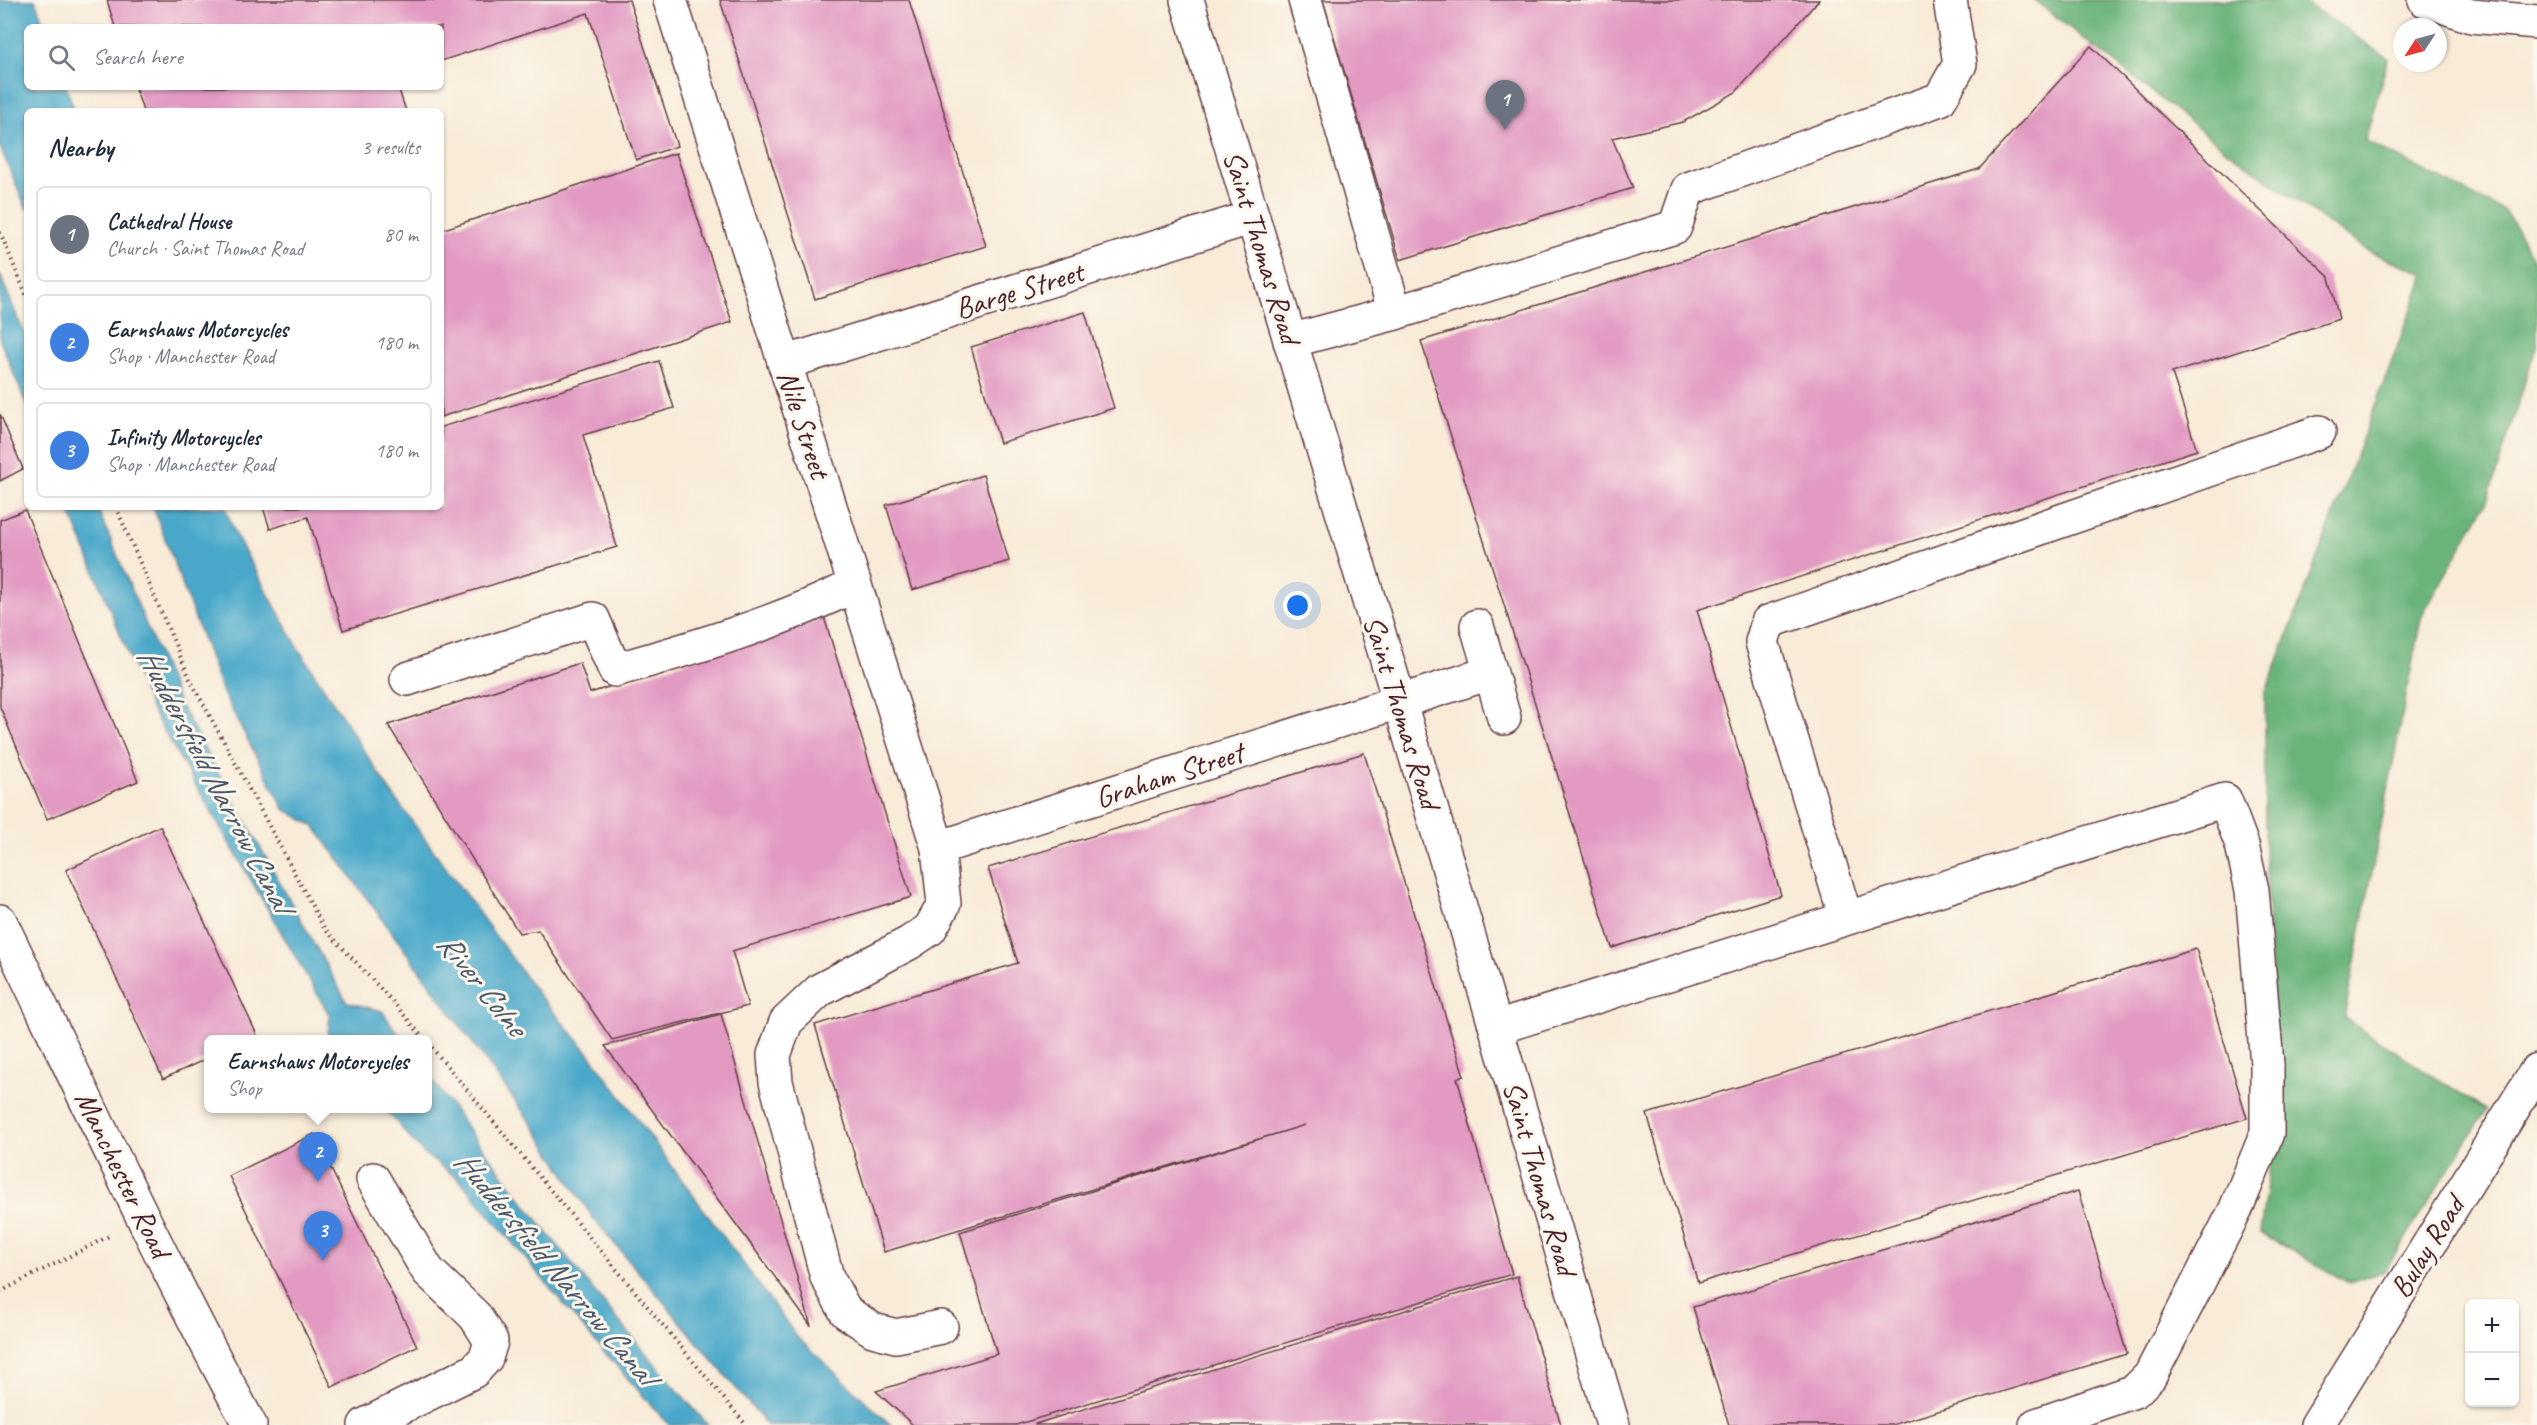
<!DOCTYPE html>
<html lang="en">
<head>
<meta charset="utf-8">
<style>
	:root { --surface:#fff; --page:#f6f6f7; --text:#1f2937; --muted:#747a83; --line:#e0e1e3; --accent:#1f6fb2 }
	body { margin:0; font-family:Caveat,sans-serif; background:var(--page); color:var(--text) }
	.controls { position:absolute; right:18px; bottom:18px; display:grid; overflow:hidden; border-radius:9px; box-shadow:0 2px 4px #0004 }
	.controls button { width:54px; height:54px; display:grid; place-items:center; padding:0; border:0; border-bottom:2px solid var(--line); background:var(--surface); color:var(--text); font:30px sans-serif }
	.compass { position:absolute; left:2393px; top:18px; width:54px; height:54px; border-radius:50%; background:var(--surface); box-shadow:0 2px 4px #0004; rotate:234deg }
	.you { position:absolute; left:1298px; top:606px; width:21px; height:21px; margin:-15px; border:4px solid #fff; border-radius:50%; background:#1a73e8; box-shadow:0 0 0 9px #1a73e833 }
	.badge { display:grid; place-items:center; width:39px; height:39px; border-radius:50%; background:var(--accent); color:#fff; font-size:20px; font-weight:700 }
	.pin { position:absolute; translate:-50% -50px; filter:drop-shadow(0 2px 3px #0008) }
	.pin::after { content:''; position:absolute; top:32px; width:21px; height:18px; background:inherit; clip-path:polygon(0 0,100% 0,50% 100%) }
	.popup { position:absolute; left:204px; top:1035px; width:228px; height:78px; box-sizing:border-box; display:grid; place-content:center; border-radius:9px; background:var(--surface); filter:drop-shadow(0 2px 4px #0005); font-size:20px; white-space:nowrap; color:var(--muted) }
	.popup b { font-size:22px; color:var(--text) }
	.popup::after { content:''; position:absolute; left:50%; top:100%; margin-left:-12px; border:12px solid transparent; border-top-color:var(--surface) }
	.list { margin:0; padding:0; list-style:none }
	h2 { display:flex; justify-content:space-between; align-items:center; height:78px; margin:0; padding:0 24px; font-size:26px }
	h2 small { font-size:20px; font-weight:400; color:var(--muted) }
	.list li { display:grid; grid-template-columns:39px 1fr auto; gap:18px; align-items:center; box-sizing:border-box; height:96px; margin:0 12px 12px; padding:0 12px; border:2px solid var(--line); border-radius:9px }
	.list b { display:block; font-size:22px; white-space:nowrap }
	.list p { margin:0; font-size:20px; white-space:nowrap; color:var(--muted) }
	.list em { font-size:20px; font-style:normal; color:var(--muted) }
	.icon { flex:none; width:33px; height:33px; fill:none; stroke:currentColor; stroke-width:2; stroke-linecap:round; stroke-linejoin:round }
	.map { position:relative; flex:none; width:2537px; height:1425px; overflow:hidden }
	.search { position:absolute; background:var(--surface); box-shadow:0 2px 4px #0004; left:24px; top:24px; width:420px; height:66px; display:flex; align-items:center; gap:15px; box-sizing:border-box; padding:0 21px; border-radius:9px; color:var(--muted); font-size:22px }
	.panel { position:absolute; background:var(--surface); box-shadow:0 2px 4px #0004; left:24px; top:108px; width:420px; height:402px; border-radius:9px }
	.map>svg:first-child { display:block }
</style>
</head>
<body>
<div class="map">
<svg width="2537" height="1425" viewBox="0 0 2537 1425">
	<rect width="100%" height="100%" fill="#fbf7ec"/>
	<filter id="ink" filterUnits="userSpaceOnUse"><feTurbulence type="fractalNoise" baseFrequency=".0167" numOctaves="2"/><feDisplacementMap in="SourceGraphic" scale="12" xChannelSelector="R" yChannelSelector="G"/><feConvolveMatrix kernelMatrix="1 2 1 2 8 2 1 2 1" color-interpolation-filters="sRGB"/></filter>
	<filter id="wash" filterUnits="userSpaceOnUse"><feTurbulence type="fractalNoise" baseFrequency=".008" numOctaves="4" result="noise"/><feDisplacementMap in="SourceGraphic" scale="24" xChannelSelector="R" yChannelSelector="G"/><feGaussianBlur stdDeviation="1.35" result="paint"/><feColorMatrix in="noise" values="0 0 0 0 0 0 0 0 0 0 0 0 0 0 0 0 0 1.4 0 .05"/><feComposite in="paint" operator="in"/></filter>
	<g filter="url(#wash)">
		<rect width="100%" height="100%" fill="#f8ebd8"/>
		<!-- forest -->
		<polygon fill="#6ab47b" stroke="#5a6a53" stroke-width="1.5" points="2034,0 2301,0 2388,58 2365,141 2506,212 2537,265 2537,344 2488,499 2421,618 2344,1018 2486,1110 2385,1271 2349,1283 2260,1233 2278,1105 2265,852 2265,695 2425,274 2366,250 2226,150"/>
		<!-- water -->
		<g fill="#4aa8c9" stroke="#4a647a" stroke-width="1.5">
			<polygon points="0,0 35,0 45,27 27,27 27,87 66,87 75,111 27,111 27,210 0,147"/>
			<polygon points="0,275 27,340 27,406 0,340"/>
			<polygon points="68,507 97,507 178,701 347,1002 382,1011 402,1039 327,1039 330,1016 150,707"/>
			<polygon points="153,507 225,507 235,534 300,651 390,791 538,994 589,1053 797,1337 891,1425 767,1425 593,1218 537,1131 314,826 284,809 223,693"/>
			<path d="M428 1074C515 1195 609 1313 708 1425H669L591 1337 460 1180 424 1154 385 1109 428 1108Z"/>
		</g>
		<g id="blocks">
			<!-- building -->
			<g fill="#e29ac2">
				<polygon points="107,0 629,0 677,146 636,160 588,13 441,61 441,27 115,27"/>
				<polygon points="720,0 909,0 986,246 815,299"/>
				<polygon points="1323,0 1819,0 1736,92 1683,122 1612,138 1633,188 1400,260"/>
				<polygon points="2091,46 2329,277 2339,319 2172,373 2197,450 1697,610 1781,895 1612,948 1421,341 1979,169"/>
				<polygon points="135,87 398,87 406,111 143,111"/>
				<polygon points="676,153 732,322 441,417 441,230"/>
				<polygon points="1085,312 1114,408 1000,443 971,347"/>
				<polygon points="659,361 674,408 583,435 617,547 343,630 308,517 270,529 263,507 441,507 441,427"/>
				<polygon points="0,414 23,469 0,481"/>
				<polygon points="983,475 1009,561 912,590 886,505"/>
				<polygon points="25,510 138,781 47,819 0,707 0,520"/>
				<polygon points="824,617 911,897 732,951 748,1006 612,1040 538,930 519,933 388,725 580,663 590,693"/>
				<polygon points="1364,753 1464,1076 1457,1078 1512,1274 1016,1425 913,1425 876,1391 997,1354 960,1232 1305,1125 884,1252 815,1025 1018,963 988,868"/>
				<polygon points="160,826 257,1035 248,1040 208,1040 208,1058 163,1079 66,870"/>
				<polygon points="2196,949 2247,1118 1698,1283 1647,1114"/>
				<polygon points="721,1014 811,1326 605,1046"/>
				<polygon points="314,1134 417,1346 332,1387 229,1176"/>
				<polygon points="2078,1191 2127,1354 1892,1425 1729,1425 1693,1307"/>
				<polygon points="1517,1276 1561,1425 1035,1425 1035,1424"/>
			</g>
		</g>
	</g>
	<g filter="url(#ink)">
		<use href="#blocks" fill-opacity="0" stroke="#643e45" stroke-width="1.5"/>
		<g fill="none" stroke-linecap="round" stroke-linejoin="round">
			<!-- minor casing -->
			<g stroke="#643e45" stroke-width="36">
				<g id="minor">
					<polyline points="670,0 938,848 944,904 930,929 909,943 820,990 786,1022 774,1055 776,1082 827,1277 846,1312 873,1330 896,1336 941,1327"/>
					<polyline points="2425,0 2471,16 2537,22"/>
					<polyline points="1395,313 1675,227 1688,189 1940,99 1960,64 1950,0"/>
					<polyline points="1290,341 1395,313 1305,0"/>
					<polyline points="784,363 1253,217"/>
					<polyline points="1477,626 1504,718"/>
					<path d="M407 679 593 619 615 670C697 647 778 623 855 585"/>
					<polyline points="938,848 1490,673"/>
					<polyline points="1846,918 1762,642 1768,622 2319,432"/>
					<polyline points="1496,1028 2225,800 2242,845 2252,890 2267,1064 2267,1133 2235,1211 2150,1376 2135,1391 2036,1425"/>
					<polyline points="365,1425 474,1371 486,1358 491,1341 475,1316 428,1271 373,1179"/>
					<polyline points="2317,1425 2537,1070"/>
				</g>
			</g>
			<!-- major casing -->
			<g stroke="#643e45" stroke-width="36">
				<g id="major">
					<polyline points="1187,0 1400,703 1613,1425"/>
					<path d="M0 921C82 1090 160 1260 250 1425"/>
				</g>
			</g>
			<!-- path -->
			<g stroke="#643e45" stroke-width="4" stroke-dasharray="1.5 4.5" stroke-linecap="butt">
				<polyline points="0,232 27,297"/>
				<polyline points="116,507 190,679 324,928 394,1003 425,1040"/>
				<polyline points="428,1043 746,1425"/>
				<polyline points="0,1292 109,1236"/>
			</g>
			<!-- minor -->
			<use href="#minor" stroke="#fff" stroke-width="33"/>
			<!-- major -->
			<use href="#major" stroke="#fff" stroke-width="33"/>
		</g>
	</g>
	<g text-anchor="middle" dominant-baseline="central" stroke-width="6" stroke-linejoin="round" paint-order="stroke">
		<!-- street labels -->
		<g font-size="30" fill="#4a1f2b" stroke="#fbf7ec">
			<text transform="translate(1262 247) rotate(73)">Saint Thomas Road</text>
			<text transform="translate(1019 290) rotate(-17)">Barge Street</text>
			<text transform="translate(804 424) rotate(72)">Nile Street</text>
			<text transform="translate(1402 712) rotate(73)">Saint Thomas Road</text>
			<text transform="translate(1169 775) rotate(-18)">Graham Street</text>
			<text transform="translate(123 1174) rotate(64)">Manchester Road</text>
			<text transform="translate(1540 1178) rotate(74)">Saint Thomas Road</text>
			<text transform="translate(2427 1247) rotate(-58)">Bulay Road</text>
		</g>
		<!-- water labels -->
		<g font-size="32" font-style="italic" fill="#4a566a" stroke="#fbf7ec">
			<text transform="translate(215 779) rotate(62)">Huddersfield Narrow Canal</text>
			<text transform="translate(482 984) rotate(51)">River Colne</text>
			<text transform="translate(555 1267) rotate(50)">Huddersfield Narrow Canal</text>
		</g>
	</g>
</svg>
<div class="controls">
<button>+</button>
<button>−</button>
</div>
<svg class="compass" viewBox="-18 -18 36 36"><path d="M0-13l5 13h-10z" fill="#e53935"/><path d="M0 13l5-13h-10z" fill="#747a83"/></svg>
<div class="you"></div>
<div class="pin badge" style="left:1505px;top:130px;background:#6b7280">1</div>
<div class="pin badge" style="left:318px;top:1182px;background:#3f7fe0">2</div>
<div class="popup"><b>Earnshaws Motorcycles</b>Shop</div>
<div class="pin badge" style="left:323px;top:1261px;background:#3f7fe0">3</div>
<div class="search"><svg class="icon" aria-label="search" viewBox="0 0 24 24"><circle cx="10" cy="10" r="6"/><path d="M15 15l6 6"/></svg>Search here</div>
<section class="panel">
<h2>Nearby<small>3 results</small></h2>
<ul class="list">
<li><span class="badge" style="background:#6b7280">1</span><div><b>Cathedral House</b><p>Church · Saint Thomas Road</p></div><em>80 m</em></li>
<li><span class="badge" style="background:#3f7fe0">2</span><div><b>Earnshaws Motorcycles</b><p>Shop · Manchester Road</p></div><em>180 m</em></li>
<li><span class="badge" style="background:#3f7fe0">3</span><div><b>Infinity Motorcycles</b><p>Shop · Manchester Road</p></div><em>180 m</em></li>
</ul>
</section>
</div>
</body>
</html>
